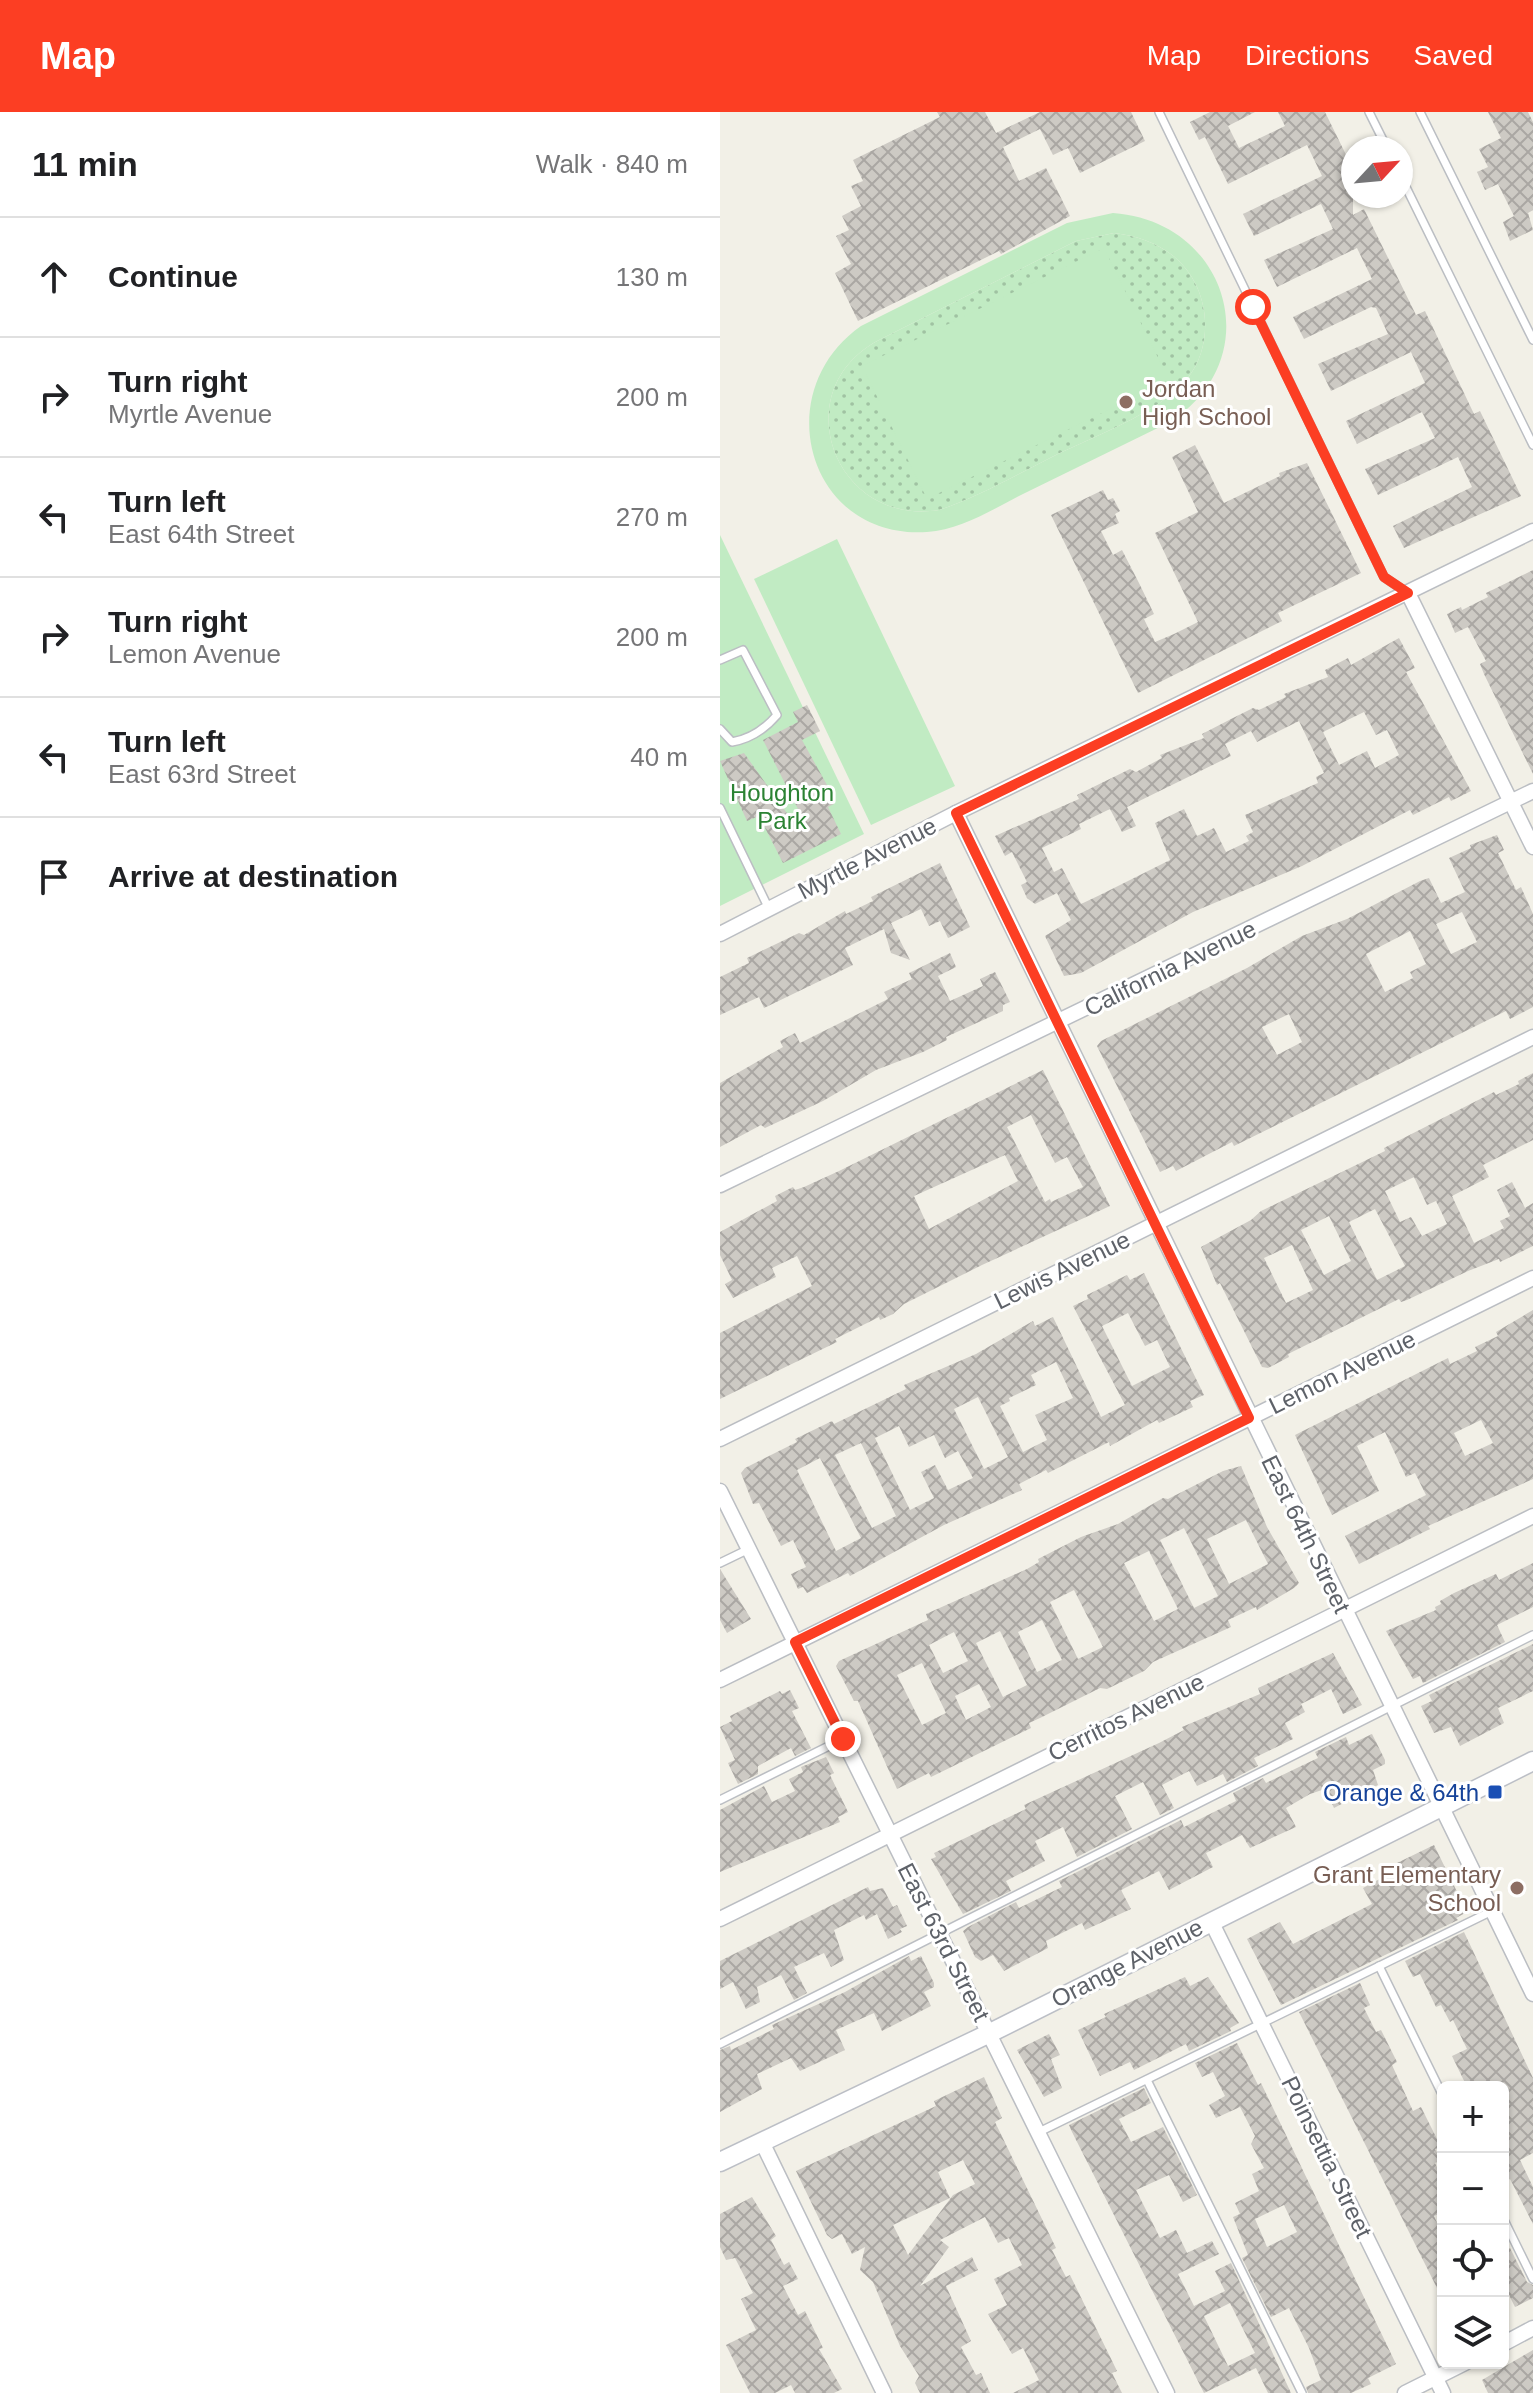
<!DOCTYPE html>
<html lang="en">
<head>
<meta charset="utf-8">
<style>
	:root { --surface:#fff; --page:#f6f6f6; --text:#202124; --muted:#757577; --line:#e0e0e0; --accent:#fc3e23 }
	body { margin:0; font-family:Arial,sans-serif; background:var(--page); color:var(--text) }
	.controls { position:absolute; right:24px; bottom:24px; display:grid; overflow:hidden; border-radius:12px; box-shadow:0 2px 6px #0004 }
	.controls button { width:72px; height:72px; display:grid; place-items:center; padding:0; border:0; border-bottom:2px solid var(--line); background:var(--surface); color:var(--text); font:40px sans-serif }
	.compass { position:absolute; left:621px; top:24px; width:72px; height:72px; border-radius:50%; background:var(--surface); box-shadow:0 2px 6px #0004; rotate:64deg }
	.stop { position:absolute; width:24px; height:24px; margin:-18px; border:6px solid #fc3e23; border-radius:50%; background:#fff }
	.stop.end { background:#fc3e23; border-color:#fff; box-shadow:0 2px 8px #0008 }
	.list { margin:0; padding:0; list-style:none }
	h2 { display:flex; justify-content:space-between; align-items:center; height:104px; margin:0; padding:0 32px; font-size:34px }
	h2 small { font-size:26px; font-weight:400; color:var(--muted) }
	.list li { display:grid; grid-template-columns:52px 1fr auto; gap:24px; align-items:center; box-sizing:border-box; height:120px; padding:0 32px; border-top:2px solid var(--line) }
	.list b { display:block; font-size:30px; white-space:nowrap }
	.list p { margin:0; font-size:26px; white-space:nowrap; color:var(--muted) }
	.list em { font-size:26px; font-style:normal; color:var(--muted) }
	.icon { flex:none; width:44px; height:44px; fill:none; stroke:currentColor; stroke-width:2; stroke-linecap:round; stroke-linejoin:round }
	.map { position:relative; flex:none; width:813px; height:2281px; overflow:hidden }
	header { display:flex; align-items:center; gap:48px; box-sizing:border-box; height:112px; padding:0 40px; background:var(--accent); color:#fff }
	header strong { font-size:38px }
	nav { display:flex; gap:44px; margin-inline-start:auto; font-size:28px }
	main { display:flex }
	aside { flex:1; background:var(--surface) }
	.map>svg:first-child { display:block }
</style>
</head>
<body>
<header>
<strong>Map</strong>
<nav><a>Map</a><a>Directions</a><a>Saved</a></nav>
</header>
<main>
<aside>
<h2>11 min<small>Walk · 840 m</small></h2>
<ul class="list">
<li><svg class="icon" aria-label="ahead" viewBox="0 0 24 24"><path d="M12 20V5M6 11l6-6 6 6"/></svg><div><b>Continue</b></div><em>130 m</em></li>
<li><svg class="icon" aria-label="right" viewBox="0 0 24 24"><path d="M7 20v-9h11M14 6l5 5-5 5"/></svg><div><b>Turn right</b><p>Myrtle Avenue</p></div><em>200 m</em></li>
<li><svg class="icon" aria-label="left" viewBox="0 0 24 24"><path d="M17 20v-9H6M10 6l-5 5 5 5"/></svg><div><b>Turn left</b><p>East 64th Street</p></div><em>270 m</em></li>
<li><svg class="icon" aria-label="right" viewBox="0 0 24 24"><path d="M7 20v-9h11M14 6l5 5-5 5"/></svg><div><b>Turn right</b><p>Lemon Avenue</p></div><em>200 m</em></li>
<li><svg class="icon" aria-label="left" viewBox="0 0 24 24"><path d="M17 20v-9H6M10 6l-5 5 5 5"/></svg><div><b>Turn left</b><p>East 63rd Street</p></div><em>40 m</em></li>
<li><svg class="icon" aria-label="arrive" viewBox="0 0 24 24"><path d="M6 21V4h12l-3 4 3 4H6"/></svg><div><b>Arrive at destination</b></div></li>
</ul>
</aside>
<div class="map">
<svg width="813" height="2281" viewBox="0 0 813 2281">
	<defs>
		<pattern id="grass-dots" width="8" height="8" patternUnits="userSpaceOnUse" patternTransform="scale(2)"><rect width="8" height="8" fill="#c1ebc3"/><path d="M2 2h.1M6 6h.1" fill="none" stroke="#a0c2a2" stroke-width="1.8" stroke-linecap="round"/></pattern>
		<pattern id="building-cross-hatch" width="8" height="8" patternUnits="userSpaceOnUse" patternTransform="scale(2)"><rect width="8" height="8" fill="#cdcac4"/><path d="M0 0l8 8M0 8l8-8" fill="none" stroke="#aaa7a3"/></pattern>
	</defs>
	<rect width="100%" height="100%" fill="#f2f0e7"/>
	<!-- grass -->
	<path fill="url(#grass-dots)" d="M394 121C429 125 462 141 477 175 490 204 488 241 467 267 438 302 371 325 330 346 294 364 258 385 219 398 114 415 64 278 159 228L356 129Z"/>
	<!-- green -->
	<g fill="#c1ebc3" fill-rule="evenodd">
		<path d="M393 101C508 109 550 246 450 310 401 334 352 358 303 382 273 397 241 418 207 420 88 428 47 280 141 214L347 111ZM394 121C429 125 462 141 477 175 490 204 488 241 467 267 438 302 371 325 330 346 294 364 258 385 219 398 114 415 64 278 159 228L356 129Z"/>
		<polygon points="384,136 449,268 207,387 142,254"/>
		<polygon points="0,423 144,722 0,794"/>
		<polygon points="117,427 235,674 151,713 34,467"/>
	</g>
	<!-- building -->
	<g fill="url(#building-cross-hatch)" fill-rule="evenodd">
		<polygon points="217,0 265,0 276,21 320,0 411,0 425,29 360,61 348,36 333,43 320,17 283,35 299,69 326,56 350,104 281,142 279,139 138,209 115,161 131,152 116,124 129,118 122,104 141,94 131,74 143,69 133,48 220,5"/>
		<polygon points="490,0 535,0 508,14 519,36 565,14 558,0 605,0 633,57 633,103 644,97 696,203 705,199 754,302 760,299 801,384 684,436 673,414 752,375 738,345 658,383 645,357 715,326 702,300 637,332 626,309 705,271 691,240 611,279 598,252 668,222 656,196 651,195 584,227 573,205 652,167 637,136 557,175 544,148 613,117 601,92 534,124 523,102 602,64 587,33 508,72 485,25 479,28 470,10"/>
		<polygon points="768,0 808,0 813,10 813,98 808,101 813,118 790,129 783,110 794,104 778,72 765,78 757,60 768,55 759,37 781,26"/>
		<polygon points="475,333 504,391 560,364 559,361 587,351 641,461 558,501 562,509 418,581 331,403 383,378 388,388 393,386 400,399 395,402 399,411 381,419 393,443 402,438 419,471 434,502 424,507 435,530 454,522 478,510 435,421 478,400 452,345"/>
		<polygon points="813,458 813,662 764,562 760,552 766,549 748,515 735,521 727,502 741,495 742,498 768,485 766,481"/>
		<path d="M679 526 695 556 686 560 751 679 731 689 729 685 693 703 690 698 582 754 473 800 361 861 344 864 325 824 351 808 337 781 315 792 307 786 301 773 307 770 292 740 285 744 275 724 359 687 357 683 410 657 416 660 442 646 440 643 484 626 482 622 513 606 533 596 539 598 566 585 564 582 608 565 605 558 628 546 631 553ZM644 600 656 623 667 618 679 643 655 656 647 639 619 653 603 620ZM579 609 604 661 596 665 598 671 525 703 533 720 526 724 529 729 506 740 494 716 477 724 464 697 435 711 450 748 380 783 361 792 342 756 334 760 322 736 361 717 359 712 390 697 402 720 416 714 407 695 511 644 505 632 531 619 537 630Z"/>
		<polygon points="87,593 100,619 82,628 112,682 114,692 108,695 121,722 63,751 39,704 27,709 0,649 24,641 69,704 79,699 43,628 78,610 73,600"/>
		<path d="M777 723 784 738 778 741 796 778 801 775 813 802V895L790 907 786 899 514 1034 512 1030 456 1059 453 1054 440 1060 377 934 381 929 527 856 582 824 627 807 700 769 709 766 721 791 745 780 729 746 751 736 750 733ZM742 800 757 830 731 842 716 812ZM690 819 706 852 690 860 693 866 665 880 646 842ZM569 902 582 930 557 943 542 915Z"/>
		<polygon points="220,751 250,815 228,826 220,809 209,814 201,797 171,811 190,848 171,841 164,817 125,836 133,853 44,896 39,885 0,903 0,865 29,851 27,846 79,821 84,823 125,799 126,802 153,789 151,785"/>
		<polygon points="230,841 236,855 218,864 230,889 263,874 260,867 275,860 290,890 283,893 283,899 226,925 227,928 203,940 156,958 103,989 45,1016 41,1013 0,1035 0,971 63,935 60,929 75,921 80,931 168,887 164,880 192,867 189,861"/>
		<path d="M323 958 390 1094 262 1153 184 1192 173 1202 160 1208 159 1205 115 1227 117 1230 0 1287V1221L92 1174 77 1144 52 1156 56 1165 13 1186 5 1172 12 1168 0 1143V1120L57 1089 55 1084 73 1075 75 1078 84 1075 119 1059ZM311 1003 335 1051 347 1045 363 1075 331 1090 330 1087 325 1090 287 1015ZM285 1043 298 1069 209 1117 194 1084Z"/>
		<path d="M813 961V1028L763 1053 769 1065 732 1084 754 1131 784 1116 780 1109 790 1104 777 1078 792 1070 805 1096 813 1091V1134L780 1150 779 1147 748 1159 687 1188 681 1190 679 1187 568 1242 569 1245 548 1256 542 1255 500 1171 497 1173 481 1135 531 1108 541 1099 665 1039 664 1036 774 980 776 983 799 972 798 969ZM694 1065 707 1093 716 1089 727 1112 702 1124 691 1105 680 1110 665 1079ZM655 1097 685 1154 657 1168 629 1110ZM609 1104 631 1149 604 1163 581 1118ZM572 1133 593 1178 566 1191 544 1146Z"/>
		<path d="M424 1161 484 1283 470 1289 473 1295 439 1311 437 1308 390 1334 389 1330 328 1361 326 1358 299 1372 302 1378 224 1413 130 1464 128 1461 87 1481 83 1475 78 1477 71 1462 86 1455 73 1428 61 1434 39 1391 33 1392 21 1361 25 1356 77 1330 75 1327 112 1309 114 1312 186 1277 184 1273 256 1242 313 1209 315 1214 333 1205 381 1305 405 1293 353 1194 368 1187 367 1183 407 1163 410 1168ZM408 1201 425 1234 437 1228 450 1255 412 1274 382 1214ZM336 1250 353 1286 315 1303 327 1328 303 1340 280 1294 290 1289 289 1286 316 1273 311 1263ZM258 1285 288 1345 264 1357 234 1297ZM179 1314 189 1335 214 1323 225 1346 238 1339 253 1366 228 1378 215 1353 201 1360 214 1386 190 1398 155 1326ZM141 1331 176 1404 152 1416 115 1343ZM100 1346 141 1426 116 1439 77 1358Z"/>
		<path d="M813 1198V1367L708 1414 710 1417 639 1452 625 1424 706 1383 695 1361 686 1365 665 1320 637 1334 659 1379 612 1403 575 1323 728 1246 730 1252 757 1239 755 1235 778 1224 776 1220ZM761 1308 773 1331 745 1344 734 1321Z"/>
		<path d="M521 1354 547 1415 579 1471 574 1476 537 1498 536 1495 508 1508 511 1515 433 1550 424 1559 387 1577 380 1576 320 1606 309 1611 311 1616 211 1665 209 1661 177 1677 138 1589H134L116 1554 119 1549 208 1508 206 1502 307 1457 319 1450 318 1447 361 1425 398 1412 443 1386 448 1387 503 1359ZM526 1408 548 1452 509 1472 487 1427ZM464 1416 498 1484 474 1496 440 1428ZM429 1439 458 1497 434 1509 404 1451ZM354 1478 383 1535 358 1547 330 1490ZM322 1508 342 1548 317 1560 298 1520ZM280 1519 307 1573 283 1585 256 1531ZM234 1520 248 1549 223 1561 209 1533ZM202 1551 226 1601 202 1613 177 1563ZM259 1572 271 1595 246 1608 235 1584Z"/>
		<polygon points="813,1451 813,1495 777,1513 785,1530 703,1571 700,1564 693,1567 666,1519 716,1498 715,1495 721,1492 720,1489 734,1481 776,1462 779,1468"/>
		<polygon points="0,1457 31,1507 7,1521 0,1508"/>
		<polygon points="813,1532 813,1579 778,1596 784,1611 740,1634 731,1615 714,1621 701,1594 712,1589 709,1583"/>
		<polygon points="613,1541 642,1593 623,1602 611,1577 581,1592 585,1600 565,1611 573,1627 534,1646 538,1654 507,1670 503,1662 477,1674 469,1659 442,1673 454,1696 440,1703 423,1670 395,1684 412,1717 357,1745 343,1715 315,1729 325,1749 286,1769 291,1779 243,1802 211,1747 216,1745 214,1741 306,1697 304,1693 439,1631 464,1618 462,1615 540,1582 538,1576"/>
		<polygon points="70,1578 79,1596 72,1599 91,1636 75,1644 71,1636 38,1654 38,1662 18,1672 8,1651 15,1648 0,1615 12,1609 10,1604 60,1579 62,1582"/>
		<polygon points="652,1622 665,1648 665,1652 653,1658 658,1673 614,1696 605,1677 590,1682 566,1696 576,1715 530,1736 522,1723 486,1741 493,1755 449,1778 439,1759 401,1778 411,1797 365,1818 362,1811 326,1829 328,1836 284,1859 273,1843 261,1849 255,1845 243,1819 248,1815 296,1790 299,1796 342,1775 339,1769 461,1708 464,1715 516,1689 513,1681 543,1666 546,1671 579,1655 598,1646 595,1640 626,1625 629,1633"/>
		<polygon points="106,1645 114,1661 110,1663 128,1700 118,1705 120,1710 0,1760 0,1698 44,1674 52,1690 75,1679 69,1667 83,1660 81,1655"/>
		<polygon points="714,1733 747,1800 736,1806 738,1808 561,1893 527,1827 560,1810 573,1832 652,1792 643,1776 680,1756 677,1751"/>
		<polygon points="148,1775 150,1779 163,1776 173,1795 177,1793 187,1814 180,1817 182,1820 168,1827 157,1802 146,1808 144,1803 114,1818 124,1848 111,1855 104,1841 74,1855 87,1881 74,1888 61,1863 37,1875 40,1890 26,1897 13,1870 0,1877 0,1849"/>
		<polygon points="744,1820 813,1966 813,2041 800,2048 813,2075 813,2112 790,2067 783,2071 783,1975 747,1975 732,1944 747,1937 733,1908 730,1910 721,1893 716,1895 700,1862 693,1865 685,1849"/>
		<polygon points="189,1844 191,1849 201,1844 214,1871 214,1875 204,1880 211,1894 162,1919 154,1901 116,1918 125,1938 80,1959 71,1946 37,1962 42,1977 0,2000 0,1938 10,1934 11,1938 54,1917 52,1913 125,1880"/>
		<polygon points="465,1865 470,1874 488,1865 519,1911 510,1916 511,1919 469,1939 466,1932 414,1958 410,1950 380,1964 358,1918 386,1905 384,1902"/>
		<polygon points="640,1871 650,1893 644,1896 656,1920 661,1918 677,1950 672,1953 693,1999 701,1995 721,2035 715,2037 721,2048 715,2051 723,2068 723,2100 714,2104 723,2124 723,2188 579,1900"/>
		<polygon points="329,1922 340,1943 331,1947 342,1976 324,1985 297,1938"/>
		<path d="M517 1931 538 1973 541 1971 676 2252 648 2266 651 2272 631 2281H588L586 2275 601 2268 589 2236 569 2196 551 2205 522 2146 528 2143 513 2105 520 2102 515 2091 539 2079 532 2062 544 2056 531 2032 535 2024 520 1995 496 2006 489 1993 505 1984 493 1960 482 1965 475 1951ZM564 2093 577 2120 547 2135 535 2107Z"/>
		<path d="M264 1965 282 2006 275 2010 336 2136 332 2138 346 2165 350 2163 397 2259 392 2261 402 2281H293L319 2268 303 2236 292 2242 268 2202 287 2193 274 2167 302 2153 289 2126 278 2131 265 2105 220 2128 229 2135 200 2174 252 2145 258 2158 226 2174 251 2229 241 2235 256 2263 261 2261 270 2281H200L195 2271 199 2264 180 2234 153 2170 140 2158 145 2135 132 2142 122 2122 112 2127 107 2123 76 2059 216 1994 214 1989ZM243 2048 255 2072 233 2083 188 2143 173 2113 230 2086 218 2060Z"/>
		<path d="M424 1976 431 1991 399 2007 411 2030 443 2015 477 2083 463 2090 449 2063 416 2078 440 2126 456 2118 467 2141 492 2129 499 2142 458 2162 474 2194 505 2179 495 2159 511 2151 571 2281H548L536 2256 484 2281 352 2020 349 2013ZM510 2191 535 2241 508 2254 484 2204Z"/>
		<polygon points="32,2085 56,2124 51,2128 64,2153 69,2150 78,2167 63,2174 78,2203 85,2199 103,2236 99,2237 122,2277 114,2281 75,2281 71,2273 55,2281 30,2281 6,2233 36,2218 21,2187 33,2181 15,2146 6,2148 0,2135 0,2102"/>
		<polygon points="790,2136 807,2170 813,2173 813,2186 795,2195 783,2171 783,2139"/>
		<polygon points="813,2238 813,2281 768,2281 762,2268"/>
	</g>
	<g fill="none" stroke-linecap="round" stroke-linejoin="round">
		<!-- lane casing -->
		<g stroke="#bbbec3" stroke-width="10">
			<g id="lane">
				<polyline points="439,0 664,465 686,480"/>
				<polyline points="649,0 667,36"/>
				<polyline points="700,0 813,228"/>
				<polyline points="681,65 813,333"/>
				<path d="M0 548 23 538 57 603C45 617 30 627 12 630L0 617"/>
				<polyline points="0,696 49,797"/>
				<polyline points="0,1451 29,1437"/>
				<polyline points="0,1688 123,1627"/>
				<polyline points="659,1854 723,1984"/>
				<polyline points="0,1932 813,1523"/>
				<polyline points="427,1968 582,2281"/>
				<polyline points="319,2020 772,1799"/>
				<polyline points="783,2106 813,2167"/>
			</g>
		</g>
		<!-- street casing -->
		<g stroke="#bbbec3" stroke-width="17">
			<g id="street">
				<polyline points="688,481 813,735"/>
				<polyline points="236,701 813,1882"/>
				<polyline points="0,822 236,701 813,419"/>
				<polyline points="0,1073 813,679"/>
				<polyline points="0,1327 813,925"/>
				<polyline points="0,1379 447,2281"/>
				<polyline points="0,1568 813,1166"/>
				<polyline points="0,1807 813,1404"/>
				<polyline points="491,1809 723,2281"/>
				<polyline points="42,2030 164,2281"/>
				<polyline points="783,2232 813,2216"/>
				<polyline points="685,2281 745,2251"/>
			</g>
		</g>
		<!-- secondary casing -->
		<g stroke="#bcbfc6" stroke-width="21">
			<polyline id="secondary" points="0,2050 270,1921 813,1649"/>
		</g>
		<!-- lane -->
		<use href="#lane" stroke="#fff" stroke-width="7"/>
		<!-- street -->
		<use href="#street" stroke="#fff" stroke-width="14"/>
		<!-- secondary -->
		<use href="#secondary" stroke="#fff" stroke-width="18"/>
	</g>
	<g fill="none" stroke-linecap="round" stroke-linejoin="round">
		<!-- route -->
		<polyline stroke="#fc3e23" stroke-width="10" points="123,1627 75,1530 529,1306 236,701 688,481 664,465 533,195"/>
	</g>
	<!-- markers -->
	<g fill="#8d6e63" stroke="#fff" stroke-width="3">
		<circle cx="406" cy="290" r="8"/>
		<circle cx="797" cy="1776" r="8"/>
	</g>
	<rect fill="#1a4fb4" stroke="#fff" stroke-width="3" x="767" y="1672" width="16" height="16" rx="4"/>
	<g text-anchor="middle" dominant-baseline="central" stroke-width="6" stroke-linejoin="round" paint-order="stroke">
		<!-- education labels -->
		<g font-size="24" fill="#785e54" stroke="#fff" text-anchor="start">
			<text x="422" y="276">Jordan<tspan x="422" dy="28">High School</tspan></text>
			<text x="781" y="1762" text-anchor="end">Grant Elementary<tspan x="781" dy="28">School</tspan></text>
		</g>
		<!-- park labels -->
		<g font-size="24" fill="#2b8233" stroke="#fff">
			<text x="62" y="680">Houghton<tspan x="62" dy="28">Park</tspan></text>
		</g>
		<!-- street labels -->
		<g font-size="24" fill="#5e6269" stroke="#fff">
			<text transform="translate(147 746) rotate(-27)">Myrtle Avenue</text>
			<text transform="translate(450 856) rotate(-26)">California Avenue</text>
			<text transform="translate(342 1158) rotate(-26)">Lewis Avenue</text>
			<text transform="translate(622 1260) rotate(-26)">Lemon Avenue</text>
			<text transform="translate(586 1422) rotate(64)">East 64th Street</text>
			<text transform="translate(406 1605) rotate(-26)">Cerritos Avenue</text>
			<text transform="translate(224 1830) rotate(63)">East 63rd Street</text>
			<text transform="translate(407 1851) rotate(-27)">Orange Avenue</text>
			<text transform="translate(607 2045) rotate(64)">Poinsettia Street</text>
		</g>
		<!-- transit labels -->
		<g font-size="24" fill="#164399" stroke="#fff" text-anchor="end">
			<text x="759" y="1680">Orange &amp; 64th</text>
		</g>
	</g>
</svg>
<div class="controls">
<button>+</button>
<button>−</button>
<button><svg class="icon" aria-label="locate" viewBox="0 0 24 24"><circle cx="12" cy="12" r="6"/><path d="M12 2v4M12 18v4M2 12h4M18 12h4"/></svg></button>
<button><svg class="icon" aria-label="layers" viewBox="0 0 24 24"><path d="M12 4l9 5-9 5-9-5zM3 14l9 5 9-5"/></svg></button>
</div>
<svg class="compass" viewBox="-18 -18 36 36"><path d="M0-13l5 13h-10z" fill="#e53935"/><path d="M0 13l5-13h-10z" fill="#757577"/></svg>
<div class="stop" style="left:533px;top:195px"></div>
<div class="stop end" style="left:123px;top:1627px"></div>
</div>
</main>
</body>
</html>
